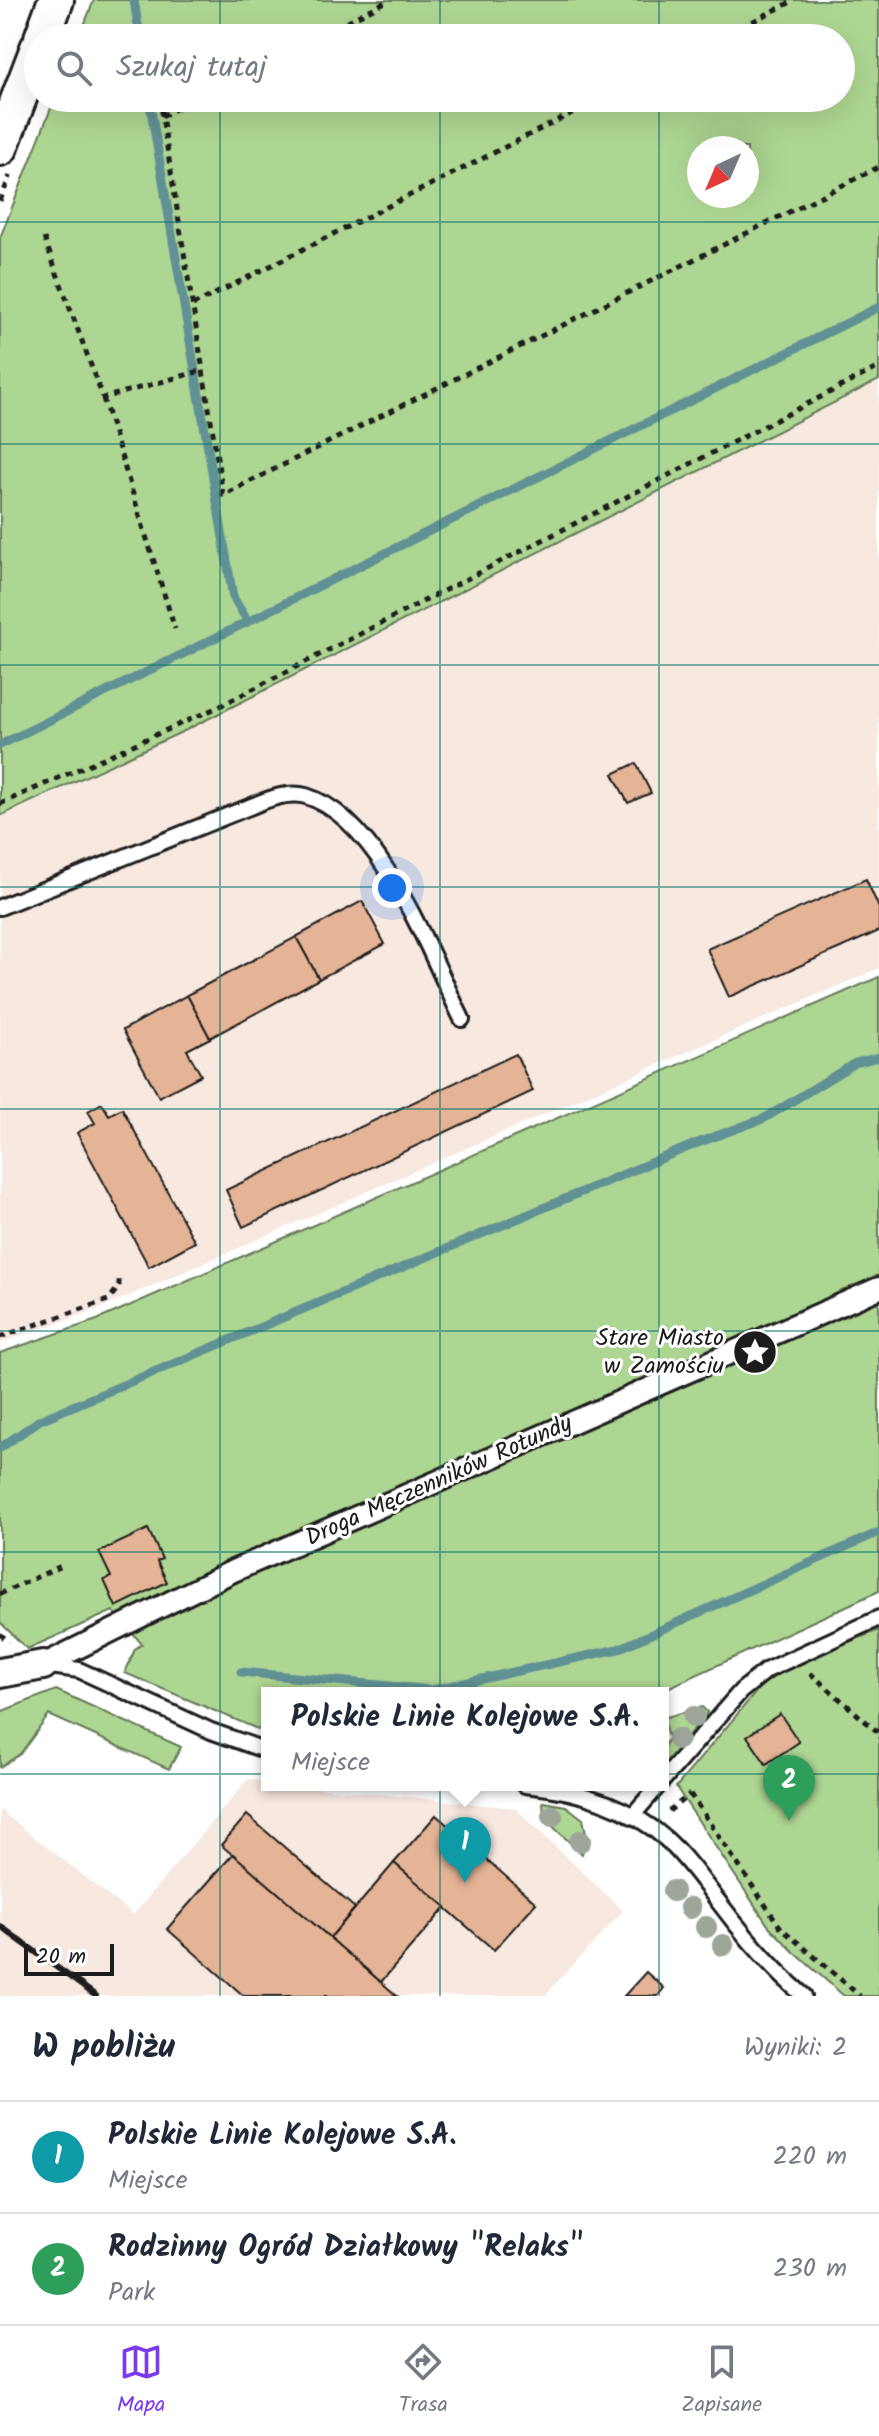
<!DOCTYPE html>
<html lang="pl">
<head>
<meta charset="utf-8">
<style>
	:root { --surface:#fff; --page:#f2f2f3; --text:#1f2937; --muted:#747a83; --line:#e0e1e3; --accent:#7c3aed }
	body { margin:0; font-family:Kalam,sans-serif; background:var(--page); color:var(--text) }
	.compass { position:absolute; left:687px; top:136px; width:72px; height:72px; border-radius:50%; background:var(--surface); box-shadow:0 8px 32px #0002; rotate:224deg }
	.scale { position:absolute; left:24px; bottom:20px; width:90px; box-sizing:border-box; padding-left:8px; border:4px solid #1c1c1c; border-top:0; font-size:22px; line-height:28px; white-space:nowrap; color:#1c1c1c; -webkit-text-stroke:6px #fff; paint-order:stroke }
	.you { position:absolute; left:392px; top:888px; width:28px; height:28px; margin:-20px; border:6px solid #fff; border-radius:50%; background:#1a73e8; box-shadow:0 0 0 12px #1a73e833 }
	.badge { display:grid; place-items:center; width:52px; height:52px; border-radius:50%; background:var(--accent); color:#fff; font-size:26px; font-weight:700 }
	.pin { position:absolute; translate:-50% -66px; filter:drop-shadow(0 2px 4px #0008) }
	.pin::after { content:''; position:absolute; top:42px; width:28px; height:24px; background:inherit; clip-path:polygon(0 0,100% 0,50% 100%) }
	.popup { position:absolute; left:261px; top:1687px; width:408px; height:104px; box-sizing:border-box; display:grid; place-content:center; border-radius:0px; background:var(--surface); filter:drop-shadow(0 2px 6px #0005); font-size:26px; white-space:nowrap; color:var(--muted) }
	.popup b { font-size:30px; color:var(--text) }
	.popup::after { content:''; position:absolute; left:50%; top:100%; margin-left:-16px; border:16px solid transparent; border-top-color:var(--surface) }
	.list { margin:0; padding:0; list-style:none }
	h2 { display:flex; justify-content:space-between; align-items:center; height:104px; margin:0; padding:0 32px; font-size:34px }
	h2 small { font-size:26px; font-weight:400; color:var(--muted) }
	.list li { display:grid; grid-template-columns:52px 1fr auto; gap:24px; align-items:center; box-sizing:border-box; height:112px; padding:0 32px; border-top:2px solid var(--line) }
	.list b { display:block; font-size:30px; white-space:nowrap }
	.list p { margin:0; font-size:26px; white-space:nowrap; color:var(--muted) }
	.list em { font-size:26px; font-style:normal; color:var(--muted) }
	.icon { flex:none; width:44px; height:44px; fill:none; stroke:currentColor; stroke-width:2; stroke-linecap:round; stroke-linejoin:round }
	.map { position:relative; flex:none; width:879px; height:1996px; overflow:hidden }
	.search { position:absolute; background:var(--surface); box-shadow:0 8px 32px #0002; left:24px; right:24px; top:24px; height:88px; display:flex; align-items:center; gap:20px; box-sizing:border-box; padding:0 28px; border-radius:44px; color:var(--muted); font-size:30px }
	.sheet { height:328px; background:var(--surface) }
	nav { display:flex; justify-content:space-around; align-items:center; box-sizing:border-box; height:112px; border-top:2px solid var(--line); background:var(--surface); font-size:22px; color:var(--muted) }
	nav a { display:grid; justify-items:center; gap:4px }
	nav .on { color:var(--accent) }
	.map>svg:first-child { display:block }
</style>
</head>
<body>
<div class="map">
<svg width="879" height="1996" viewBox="0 0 879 1996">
	<rect width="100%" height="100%" fill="#fff"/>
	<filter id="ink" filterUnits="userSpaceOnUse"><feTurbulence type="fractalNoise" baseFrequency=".0125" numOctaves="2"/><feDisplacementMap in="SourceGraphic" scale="16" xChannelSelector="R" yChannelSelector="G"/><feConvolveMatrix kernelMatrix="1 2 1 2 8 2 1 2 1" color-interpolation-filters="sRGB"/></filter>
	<g filter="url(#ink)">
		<!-- built -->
		<g fill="#f7e8e0">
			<polygon points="879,380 879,968 101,1308 0,1343 0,816 186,730"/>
			<polygon points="248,1779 267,1782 267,1785 294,1785 515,1808 623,1911 544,1996 0,1996 0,1810 133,1915"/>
		</g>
		<!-- green -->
		<g fill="#aed693" stroke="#657958" stroke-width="2" fill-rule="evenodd">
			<path d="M94 0H879V380L186 730 0 816V238L55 98H841V38H79ZM699 148H747V196H699Z"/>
			<polygon points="879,977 879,1591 657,1693 267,1693 267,1733 125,1673 135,1649 142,1644 113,1611 27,1649 0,1622 0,1353 97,1320"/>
			<polygon points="879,1630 879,1996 844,1996 794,1952 768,1925 676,1787 761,1686 792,1665"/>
			<polygon points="56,1690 181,1747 169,1769 49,1715 20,1754 0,1767 0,1712"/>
			<polygon points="702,1707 707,1712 705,1716 663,1765 663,1749 668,1738 663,1718"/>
			<polygon points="543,1802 566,1806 583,1819 587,1837 582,1854 544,1818"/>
		</g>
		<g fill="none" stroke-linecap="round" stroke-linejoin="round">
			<!-- stream -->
			<g stroke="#609195" stroke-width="9">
				<polyline points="134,0 140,38"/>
				<polyline points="149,98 233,597 248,622"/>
				<polyline points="0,745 879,307"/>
				<polyline points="0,1448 40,1420 700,1142 765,1118 855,1063 879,1057"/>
				<polyline points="241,1672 432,1690 618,1649 879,1532"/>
			</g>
		</g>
		<!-- building -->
		<g fill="#e5b496" stroke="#1c1c1c" stroke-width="2">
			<polygon points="636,763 651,793 628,803 613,774"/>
			<polygon points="866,879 879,908 879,931 729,997 707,949"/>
			<polygon points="362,901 385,944 319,979 296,937"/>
			<polygon points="296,937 319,979 210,1038 187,995"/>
			<polygon points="187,995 210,1038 187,1050 201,1075 159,1097 123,1030"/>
			<polygon points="516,1054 533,1091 243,1227 226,1190"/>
			<polygon points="102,1103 109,1115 122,1108 195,1242 149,1267 77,1133 95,1123 88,1111"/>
			<polygon points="148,1529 162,1559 157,1561 167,1582 116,1607 104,1580 111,1577 99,1552"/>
			<polygon points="780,1714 799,1742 766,1764 747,1736"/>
			<polygon points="247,1815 355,1908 330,1938 221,1845"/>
			<polygon points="436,1815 536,1903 494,1950 394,1863"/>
			<polygon points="233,1854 381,1982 397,1996 244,1996 167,1929"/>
			<polygon points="394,1863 446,1907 381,1982 330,1938"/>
			<polygon points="646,1972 664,1988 658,1996 624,1996"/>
		</g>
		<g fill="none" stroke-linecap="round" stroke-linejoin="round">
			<!-- service casing -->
			<g stroke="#1c1c1c" stroke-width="20">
				<g id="service">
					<path d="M0 907 264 801C277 796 292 792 306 796 380 818 430 954 462 1019"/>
					<polyline points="43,1665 79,1670 211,1731 267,1751"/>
					<polyline points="663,1780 741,1691 767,1670 879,1618"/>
					<path d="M525 1785C576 1790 627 1804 666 1839 687 1858 704 1883 721 1905 746 1938 772 1969 804 1996"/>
					<polyline points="632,1816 659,1785"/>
				</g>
			</g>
			<!-- pedestrian casing -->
			<g stroke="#1c1c1c" stroke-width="26">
				<polyline id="pedestrian" points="43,1665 233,1571 879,1288"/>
			</g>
			<!-- minor casing -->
			<g stroke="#1c1c1c" stroke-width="34">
				<polyline id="minor" points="0,1673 43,1665"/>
			</g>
			<!-- tertiary casing -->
			<g stroke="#1c1c1c" stroke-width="40">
				<g id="tertiary">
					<polyline points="42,38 56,0"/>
					<polyline points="0,148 38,48"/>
				</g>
			</g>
			<!-- path -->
			<g stroke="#1c1c1c" stroke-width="5" stroke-dasharray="6 6" stroke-linecap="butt">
				<polyline points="315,38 389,0"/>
				<polyline points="720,38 795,0"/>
				<polyline points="162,98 162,116 223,495 879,167"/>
				<polyline points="162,116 197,98"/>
				<polyline points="0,201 10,176"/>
				<polyline points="44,238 103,398 204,370"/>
				<polyline points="193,305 602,98"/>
				<polyline points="103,398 175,629"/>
				<polyline points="0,804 216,708 879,367"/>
				<polyline points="0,1337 108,1300 119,1287 119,1278"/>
				<polyline points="0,1594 61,1566"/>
				<polyline points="0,1634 9,1642"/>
				<polyline points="810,1673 879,1733"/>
				<polyline points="690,1794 781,1928 860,1996"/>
				<polyline points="669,1811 690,1794"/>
			</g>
			<!-- service -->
			<use href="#service" stroke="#fff" stroke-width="14"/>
			<!-- pedestrian -->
			<use href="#pedestrian" stroke="#fff" stroke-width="20"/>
			<!-- minor -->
			<use href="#minor" stroke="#fff" stroke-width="28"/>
			<!-- tertiary -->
			<use href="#tertiary" stroke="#fff" stroke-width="34"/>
			<!-- rail -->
			<polyline stroke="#1c1c1c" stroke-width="6" points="0,1926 96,1996"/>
		</g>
		<!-- trees -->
		<g fill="#9ea699">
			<circle cx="694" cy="1717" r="11"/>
			<circle cx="678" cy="1739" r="11"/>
			<circle cx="552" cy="1816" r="11"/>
			<circle cx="580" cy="1841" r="11"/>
			<circle cx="673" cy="1891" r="11"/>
			<circle cx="690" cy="1908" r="11"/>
			<circle cx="706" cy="1927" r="11"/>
			<circle cx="723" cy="1945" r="11"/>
		</g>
	</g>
	<!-- grid -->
	<path fill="none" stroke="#0f766e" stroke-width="2" stroke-opacity="0.55" d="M220 0V38M440 0V38M659 0V38M220 98V1996M440 98V1996M659 98V1996M0 222H879M0 444H879M0 665H879M0 887H879M0 1109H879M0 1331H879M0 1552H879M0 1774H879"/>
	<!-- icons -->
	<defs>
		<g id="sight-disc" transform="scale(2.3)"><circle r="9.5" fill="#1c1c1c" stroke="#fff"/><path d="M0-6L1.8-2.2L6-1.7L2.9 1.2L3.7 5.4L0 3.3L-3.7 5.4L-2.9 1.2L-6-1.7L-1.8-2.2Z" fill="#fff"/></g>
	</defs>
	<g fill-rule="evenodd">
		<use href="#sight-disc" x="755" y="1352"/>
	</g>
	<g text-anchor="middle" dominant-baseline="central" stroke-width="6" stroke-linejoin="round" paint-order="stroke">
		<!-- poi labels -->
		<g font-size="24" fill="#1c1c1c" stroke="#fff" text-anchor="end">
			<text x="724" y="1338">Stare Miasto<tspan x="724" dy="28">w Zamościu</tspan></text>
		</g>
		<!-- street labels -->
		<g font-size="24" fill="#1c1c1c" stroke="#fff">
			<text transform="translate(439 1481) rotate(-24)">Droga Męczenników Rotundy</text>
		</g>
	</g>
</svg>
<svg class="compass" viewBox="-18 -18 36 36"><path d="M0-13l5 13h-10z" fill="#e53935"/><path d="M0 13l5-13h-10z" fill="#747a83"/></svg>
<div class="scale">20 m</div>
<div class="you"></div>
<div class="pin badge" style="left:465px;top:1883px;background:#0f9aa8">1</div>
<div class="popup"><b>Polskie Linie Kolejowe S.A.</b>Miejsce</div>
<div class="pin badge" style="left:789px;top:1821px;background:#2e9e5b">2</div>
<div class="search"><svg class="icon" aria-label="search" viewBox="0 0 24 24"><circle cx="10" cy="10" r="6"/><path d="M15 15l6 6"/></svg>Szukaj tutaj</div>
</div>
<section class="sheet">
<h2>W pobliżu<small>Wyniki: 2</small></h2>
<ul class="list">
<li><span class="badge" style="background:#0f9aa8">1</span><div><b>Polskie Linie Kolejowe S.A.</b><p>Miejsce</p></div><em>220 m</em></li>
<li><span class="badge" style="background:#2e9e5b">2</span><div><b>Rodzinny Ogród Działkowy &quot;Relaks&quot;</b><p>Park</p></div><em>230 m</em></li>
</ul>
</section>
<nav>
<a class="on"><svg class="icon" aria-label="map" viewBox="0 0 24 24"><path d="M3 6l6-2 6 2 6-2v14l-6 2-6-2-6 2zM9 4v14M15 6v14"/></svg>Mapa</a>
<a><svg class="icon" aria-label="directions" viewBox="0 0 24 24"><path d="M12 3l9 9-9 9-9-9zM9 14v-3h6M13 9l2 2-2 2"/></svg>Trasa</a>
<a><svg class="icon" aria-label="saved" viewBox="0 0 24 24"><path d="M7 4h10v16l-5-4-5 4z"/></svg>Zapisane</a>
</nav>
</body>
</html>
